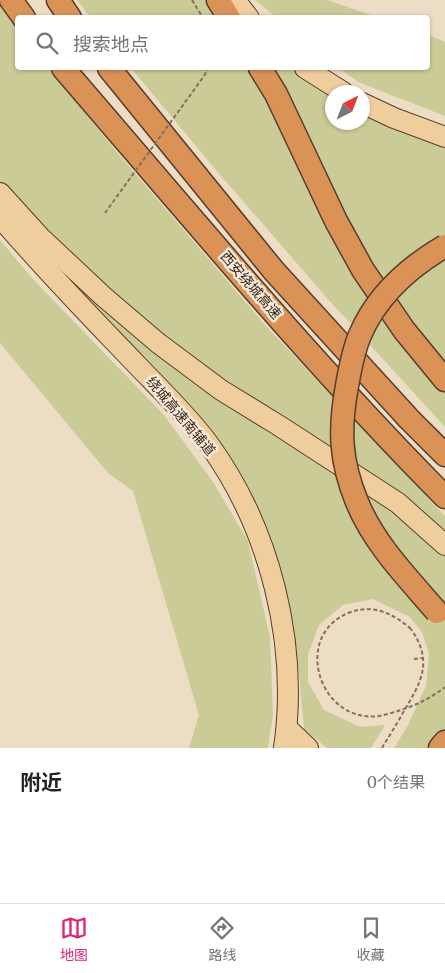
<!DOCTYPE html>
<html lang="zh">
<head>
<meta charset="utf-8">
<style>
	:root { --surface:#fff; --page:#f2f2f2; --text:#222; --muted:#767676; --line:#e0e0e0; --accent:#db2777 }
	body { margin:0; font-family:Merriweather,"Noto Sans SC",serif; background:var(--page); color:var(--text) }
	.compass { position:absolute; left:325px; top:85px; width:45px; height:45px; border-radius:50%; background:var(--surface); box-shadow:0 1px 4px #0004; rotate:42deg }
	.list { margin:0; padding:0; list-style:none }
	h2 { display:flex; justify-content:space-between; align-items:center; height:65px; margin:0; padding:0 20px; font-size:21px }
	h2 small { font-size:16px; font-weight:400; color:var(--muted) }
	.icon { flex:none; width:28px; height:28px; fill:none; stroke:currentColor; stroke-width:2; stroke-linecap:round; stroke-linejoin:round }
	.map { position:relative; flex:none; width:445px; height:748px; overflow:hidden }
	.search { position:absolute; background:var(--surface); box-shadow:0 1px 4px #0004; left:15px; right:15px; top:15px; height:55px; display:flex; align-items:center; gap:12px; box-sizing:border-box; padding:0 18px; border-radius:5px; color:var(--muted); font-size:19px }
	.sheet { height:155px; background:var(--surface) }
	nav { display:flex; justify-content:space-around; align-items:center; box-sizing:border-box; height:70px; border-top:1px solid var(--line); background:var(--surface); font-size:14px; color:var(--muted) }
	nav a { display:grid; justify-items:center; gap:2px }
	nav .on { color:var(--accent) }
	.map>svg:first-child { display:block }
</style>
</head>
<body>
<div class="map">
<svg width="445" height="748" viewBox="0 0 445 748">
	<rect width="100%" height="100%" fill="#edddc4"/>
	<!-- green -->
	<g fill="#cbcb98">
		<polygon points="77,0 208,0 220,17 90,17"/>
		<polygon points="255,0 327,0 377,17 276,17"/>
		<polygon points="0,2 17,26 18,68 49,68 116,151 266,326 445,516 445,748 394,748 408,725 426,686 429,654 422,632 410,617 373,599 343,605 319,625 308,654 308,682 324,710 360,727 385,725 371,748 327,748 304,729 298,662 287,594 269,536 220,447 82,294 90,279 0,182"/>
		<polygon points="428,35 445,42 445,116 358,82 339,68 428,68"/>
		<polygon points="131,68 290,68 313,86 332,97 332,122 362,122 363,114 442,146 445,149 445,427 327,298 216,170"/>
		<polygon points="0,240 31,277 164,415 213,482 248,541 270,637 273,714 268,748 189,748 199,715 133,491 108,473 0,343"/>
	</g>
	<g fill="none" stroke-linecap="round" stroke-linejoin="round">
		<!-- major casing -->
		<g stroke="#563d2f" stroke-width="22">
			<g id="major">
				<polyline points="235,0 249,18"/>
				<polyline points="305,68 343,92"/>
				<polyline points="362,103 394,118 445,137"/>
				<polyline points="0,193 40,237 104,297 158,343 221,390 278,425 398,503 445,545"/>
				<path d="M0 217C43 268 90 316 136 364 160 389 187 415 208 443 270 528 299 643 284 748"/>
				<polyline points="287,728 308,748"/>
			</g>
		</g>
		<!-- highway casing -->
		<g stroke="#563d2f" stroke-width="25">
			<g id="highway">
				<polyline points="11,0 24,18"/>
				<polyline points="58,0 70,18"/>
				<polyline points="218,0 229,18"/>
				<path d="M63 68C188 213 310 361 445 497"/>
				<polyline points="109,68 274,271 409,419 445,455"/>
				<polyline points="260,68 276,94 336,221 363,270 404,330 445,380"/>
				<polyline points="440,748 445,742"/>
			</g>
		</g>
		<!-- path -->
		<g stroke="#886e5b" stroke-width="2" stroke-dasharray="4 2.5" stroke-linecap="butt">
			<polyline points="192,0 203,18"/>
			<polyline points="204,76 208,68"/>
			<polyline points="414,659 422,658"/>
			<path d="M382 748C389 736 397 724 404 711 422 681 433 661 411 629"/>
		</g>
		<!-- major -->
		<use href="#major" stroke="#f0cd9d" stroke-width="20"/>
		<!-- highway -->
		<use href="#highway" stroke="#db9257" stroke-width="22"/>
		<!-- highway-bridge casing -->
		<g stroke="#563d2f" stroke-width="25" stroke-linecap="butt">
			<path id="highway-bridge" d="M437 612C408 578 374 544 357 502 340 461 339 429 347 386 350 369 353 351 360 335 377 295 409 267 445 246"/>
		</g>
		<!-- path-bridge -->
		<g stroke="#886e5b" stroke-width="2" stroke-dasharray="4 2.5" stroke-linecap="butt">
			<polyline points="105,213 204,76"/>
			<path d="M411 629C394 614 374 604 351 612 291 633 318 724 379 716 385 715 392 713 398 711 416 705 430 699 445 687"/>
		</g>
		<!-- highway-bridge -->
		<use href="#highway-bridge" stroke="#db9257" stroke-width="22"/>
	</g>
	<g text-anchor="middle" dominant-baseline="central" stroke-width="5" stroke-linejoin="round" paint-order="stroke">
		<!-- street labels -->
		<g font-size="14" fill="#38281f" stroke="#f5e8d4">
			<text transform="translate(251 285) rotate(49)">西安绕城高速</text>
			<text transform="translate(181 416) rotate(50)">绕城高速南辅道</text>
		</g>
	</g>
</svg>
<svg class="compass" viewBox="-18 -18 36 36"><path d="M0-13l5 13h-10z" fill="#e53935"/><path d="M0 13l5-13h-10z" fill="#767676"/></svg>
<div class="search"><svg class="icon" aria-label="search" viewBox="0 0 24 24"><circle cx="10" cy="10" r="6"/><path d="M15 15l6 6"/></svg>搜索地点</div>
</div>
<section class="sheet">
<h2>附近<small>0个结果</small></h2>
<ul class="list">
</ul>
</section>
<nav>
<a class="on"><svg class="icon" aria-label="map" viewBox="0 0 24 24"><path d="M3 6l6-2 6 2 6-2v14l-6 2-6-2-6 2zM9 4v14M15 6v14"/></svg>地图</a>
<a><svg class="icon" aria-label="directions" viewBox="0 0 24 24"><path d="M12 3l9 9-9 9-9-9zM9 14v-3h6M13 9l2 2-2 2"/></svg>路线</a>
<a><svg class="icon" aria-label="saved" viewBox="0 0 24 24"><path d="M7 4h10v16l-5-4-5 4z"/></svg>收藏</a>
</nav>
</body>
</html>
